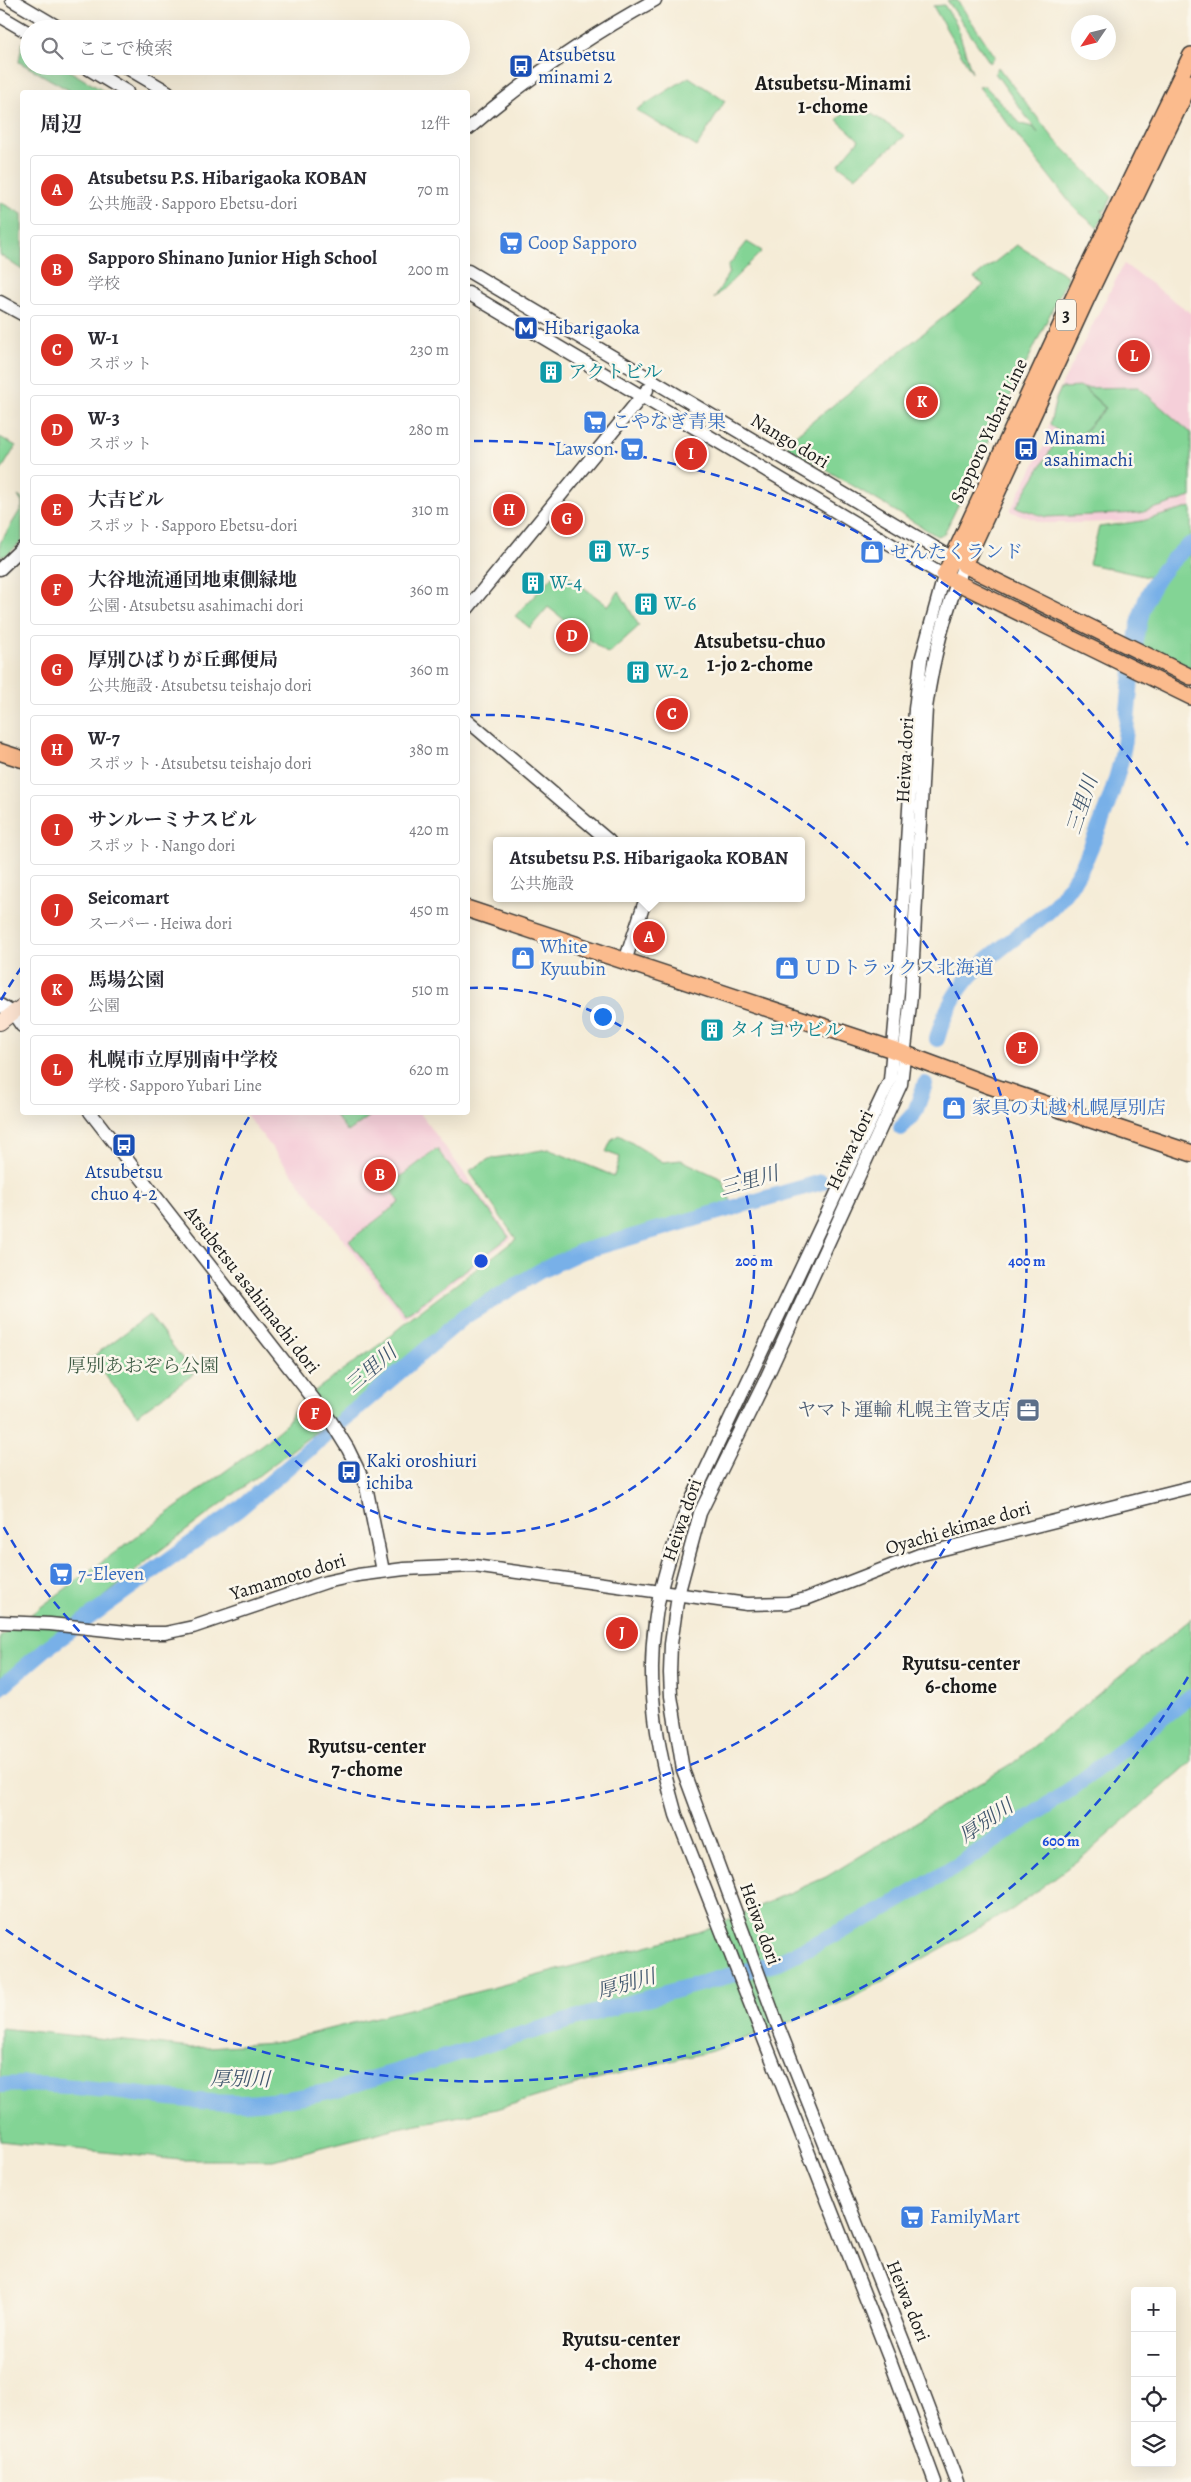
<!DOCTYPE html>
<html lang="ja">
<head>
<meta charset="utf-8">
<style>
	:root { --surface:#fff; --page:#f7f7f7; --text:#2b2b33; --muted:#7c7c81; --line:#e1e1e2; --accent:#d93025 }
	body { margin:0; font-family:Alegreya,"Noto Serif JP",serif; background:var(--page); color:var(--text) }
	.controls { position:absolute; right:15px; bottom:15px; display:grid; overflow:hidden; border-radius:5px; box-shadow:0 5px 20px #0002 }
	.controls button { width:45px; height:45px; display:grid; place-items:center; padding:0; border:0; border-bottom:1px solid var(--line); background:var(--surface); color:var(--text); font:25px sans-serif }
	.compass { position:absolute; left:1071px; top:15px; width:45px; height:45px; border-radius:50%; background:var(--surface); box-shadow:0 5px 20px #0002; rotate:235deg }
	.you { position:absolute; left:602px; top:1016px; width:18px; height:18px; margin:-12px; border:4px solid #fff; border-radius:50%; background:#1a73e8; box-shadow:0 0 0 8px #1a73e833 }
	.badge { display:grid; place-items:center; width:32px; height:32px; border-radius:50%; background:var(--accent); color:#fff; font-size:16px; font-weight:700 }
	.pin { position:absolute; translate:-50% -50%; border:2px solid #fff; box-shadow:0 1px 5px #0006 }
	.popup { position:absolute; left:493px; top:837px; width:312px; height:65px; box-sizing:border-box; display:grid; place-content:center; border-radius:5px; background:var(--surface); filter:drop-shadow(0 1px 4px #0005); font-size:16px; white-space:nowrap; color:var(--muted) }
	.popup b { font-size:19px; color:var(--text) }
	.popup::after { content:''; position:absolute; left:50%; top:100%; margin-left:-10px; border:10px solid transparent; border-top-color:var(--surface) }
	.list { margin:0; padding:0; list-style:none }
	h2 { display:flex; justify-content:space-between; align-items:center; height:65px; margin:0; padding:0 20px; font-size:21px }
	h2 small { font-size:16px; font-weight:400; color:var(--muted) }
	.list li { display:grid; grid-template-columns:32px 1fr auto; gap:15px; align-items:center; box-sizing:border-box; height:70px; margin:0 10px 10px; padding:0 10px; border:1px solid var(--line); border-radius:5px }
	.list b { display:block; font-size:19px; white-space:nowrap }
	.list p { margin:0; font-size:16px; white-space:nowrap; color:var(--muted) }
	.list em { font-size:16px; font-style:normal; color:var(--muted) }
	.icon { flex:none; width:28px; height:28px; fill:none; stroke:currentColor; stroke-width:2; stroke-linecap:round; stroke-linejoin:round }
	.map { position:relative; flex:none; width:1191px; height:2482px; overflow:hidden }
	.search { position:absolute; background:var(--surface); box-shadow:0 5px 20px #0002; left:20px; top:20px; width:450px; height:55px; display:flex; align-items:center; gap:12px; box-sizing:border-box; padding:0 18px; border-radius:28px; color:var(--muted); font-size:19px }
	.panel { position:absolute; background:var(--surface); box-shadow:0 5px 20px #0002; left:20px; top:90px; width:450px; height:1025px; border-radius:5px }
	.map>svg:first-child { display:block }
</style>
</head>
<body>
<div class="map">
<svg width="1191" height="2482" viewBox="0 0 1191 2482">
	<rect width="100%" height="100%" fill="#fbf7ec"/>
	<filter id="ink" filterUnits="userSpaceOnUse"><feTurbulence type="fractalNoise" baseFrequency=".02" numOctaves="2"/><feDisplacementMap in="SourceGraphic" scale="10" xChannelSelector="R" yChannelSelector="G"/><feConvolveMatrix kernelMatrix="1 2 1 2 8 2 1 2 1" color-interpolation-filters="sRGB"/></filter>
	<filter id="wash" filterUnits="userSpaceOnUse"><feTurbulence type="fractalNoise" baseFrequency=".0096" numOctaves="4" result="noise"/><feDisplacementMap in="SourceGraphic" scale="20" xChannelSelector="R" yChannelSelector="G"/><feGaussianBlur stdDeviation="1.12" result="paint"/><feColorMatrix in="noise" values="0 0 0 0 0 0 0 0 0 0 0 0 0 0 0 0 0 1.4 0 .05"/><feComposite in="paint" operator="in"/></filter>
	<g filter="url(#wash)">
		<rect width="100%" height="100%" fill="#f5ecd7"/>
		<!-- built -->
		<g fill="#f5cfd9">
			<polygon points="1124,264 1191,313 1191,507 1142,521 1077,523 1044,523 1010,511 1045,444 1055,398"/>
			<polygon points="245,1113 420,1113 512,1238 405,1319"/>
		</g>
		<!-- green -->
		<g fill="#83d495" stroke="#507858">
			<polygon points="947,0 957,0 995,56 990,63"/>
			<polygon points="944,5 956,23 972,73 933,6"/>
			<polygon points="22,43 29,47 29,66 61,66 105,92 72,92 19,62"/>
			<polygon points="998,67 1055,140 1112,197 1105,211 1101,210 1105,214 1097,227 1075,209 979,87 985,86 1021,124 1033,127 1038,133 995,73"/>
			<polygon points="689,77 725,101 697,147 636,110"/>
			<polygon points="854,102 905,136 855,177 838,165 859,140 837,120"/>
			<polygon points="0,202 22,214 22,270 0,255"/>
			<polygon points="747,242 762,251 714,299 729,272 728,266"/>
			<polygon points="1017,245 1066,275 1067,279 944,534 937,536 788,447 788,441 984,285 974,278"/>
			<polygon points="1082,387 1105,408 1072,444 1050,424 1056,399 1061,388"/>
			<polygon points="1138,387 1191,433 1191,497 1140,513 1046,517 1016,507 1060,435 1072,445 1106,408 1084,388"/>
			<polygon points="0,437 16,446 0,472"/>
			<polygon points="18,496 22,499 22,541 7,555 0,557 0,543 22,507 22,503"/>
			<polygon points="1191,507 1191,669 1140,647 1153,578 1089,564 1099,527 1142,521"/>
			<polygon points="560,569 608,606 619,591 639,626 608,654 548,607 530,628 515,616"/>
			<polygon points="333,1113 374,1113 348,1132"/>
			<polygon points="619,1135 663,1162 681,1160 722,1179 732,1204 540,1268 480,1301 355,1402 153,1556 0,1685 0,1637 265,1442 286,1424 299,1403 320,1387 383,1342 406,1322 516,1239 469,1171 489,1159 548,1149 614,1176 620,1157 606,1152 612,1139"/>
			<polygon points="437,1149 462,1183 471,1186 509,1237 406,1315 349,1241 400,1202 388,1186"/>
			<polygon points="149,1315 194,1374 137,1415 91,1358"/>
			<polygon points="1191,1619 1191,1762 1086,1854 1013,1909 848,2000 712,2051 592,2080 497,2109 397,2128 273,2160 179,2160 0,2141 0,2028 192,2048 273,2043 484,1990 702,1931 826,1877 1013,1763"/>
		</g>
		<g fill="none" stroke-linecap="round" stroke-linejoin="round">
			<!-- river -->
			<g stroke="#78b0e8" stroke-width="16">
				<path d="M937 1039C952 984 978 966 1021 933 1031 925 1042 918 1051 909 1067 893 1082 870 1090 849 1104 817 1118 780 1124 745 1131 702 1131 625 1151 589 1160 572 1175 556 1191 544"/>
				<polyline points="901,1128 915,1112 925,1084"/>
				<polyline points="0,1688 48,1647 239,1509 464,1317 540,1271 580,1252 822,1182"/>
				<path d="M0 2085C79 2080 157 2102 236 2103 269 2103 302 2097 334 2090L611 2008 779 1962 883 1910 963 1862 1071 1789 1191 1696"/>
			</g>
		</g>
	</g>
	<g filter="url(#ink)">
		<g fill="none" stroke-linecap="round" stroke-linejoin="round">
			<!-- tertiary casing -->
			<g stroke="#3d3b38" stroke-width="15">
				<g id="tertiary">
					<polyline points="12,0 61,29"/>
					<polyline points="0,16 29,33"/>
					<polyline points="84,66 127,92"/>
					<polyline points="124,66 168,92"/>
					<path d="M468 129C526 79 587 37 655 0"/>
					<path d="M468 271 964 565C944 613 933 658 926 708L911 996 901 1084 764 1383 700 1513 678 1595 671 1644 670 1673 671 1696 683 1770 776 2021 908 2353 957 2482"/>
					<path d="M468 293 944 576 921 660 915 709 898 992 890 1080 684 1516C672 1550 659 1587 655 1623 646 1689 658 1752 676 1815L890 2360 935 2482"/>
					<polyline points="0,302 22,314"/>
					<polyline points="0,569 22,548"/>
					<polyline points="468,608 647,390"/>
					<polyline points="468,721 609,841"/>
					<polyline points="625,961 646,898"/>
					<polyline points="0,1005 13,1013 22,1026"/>
					<polyline points="90,1112 330,1420 348,1449 366,1486 383,1571"/>
					<polyline points="0,1622 50,1624 136,1633 165,1633 193,1627 326,1582 358,1575 404,1569 474,1566 747,1604 787,1603 806,1599 919,1555 1191,1487"/>
				</g>
			</g>
			<!-- secondary casing -->
			<g stroke="#3d3b38" stroke-width="16">
				<polyline id="secondary" points="0,1023 22,1006"/>
			</g>
			<!-- primary casing -->
			<g stroke="#3d3b38" stroke-width="18">
				<g id="primary">
					<polyline points="1191,55 1082,279 944,576 1191,697"/>
					<polyline points="1191,82 1087,298 964,565 1191,677"/>
				</g>
			</g>
			<!-- trunk casing -->
			<g stroke="#3d3b38" stroke-width="19">
				<g id="trunk">
					<polyline points="0,752 22,759"/>
					<polyline points="468,909 891,1049 991,1086 1191,1153"/>
				</g>
			</g>
			<!-- tertiary -->
			<use href="#tertiary" stroke="#fff" stroke-width="12"/>
			<!-- secondary -->
			<use href="#secondary" stroke="#fde4d1" stroke-width="14"/>
			<!-- primary -->
			<use href="#primary" stroke="#fbbb8d" stroke-width="15"/>
			<!-- trunk -->
			<use href="#trunk" stroke="#fbbb8d" stroke-width="16"/>
		</g>
	</g>
	<!-- distance rings -->
	<g fill="none" stroke="#1d4ed8" stroke-width="2.5" stroke-dasharray="9 6">
		<path d="M469 988A273 273 0 1 1 251 1114"/>
		<path d="M1 1000A546 546 0 0 1 21 968M471 715A546 546 0 1 1 1 1522"/>
		<path d="M1188 1677A820 820 0 0 1 5 1929M474 441A820 820 0 0 1 1188 845"/>
	</g>
	<!-- icons -->
	<defs>
		<g id="bus-square" transform="scale(1.25)"><rect x="-9" y="-9" width="18" height="18" rx="4" fill="#1a4fb4" stroke="#fbf7ec"/><path d="M-5-6H5V4H4V6H2V4H-2V6H-4V4H-5ZM-3.5-4V0h7V-4ZM-3.5 1.2v1.5H-2V1.2ZM2 1.2v1.5H3.5V1.2Z" fill="#fff"/></g>
		<g id="supermarket-square" transform="scale(1.25)"><rect x="-9" y="-9" width="18" height="18" rx="4" fill="#3f7fe0" stroke="#fbf7ec"/><path d="M-6-5.5h2.5l.6 2H6L4.5 2H-2.5L-4.4-4H-6ZM-1.5 3.2a1.3 1.3 0 1 0 .1 0ZM3 3.2a1.3 1.3 0 1 0 .1 0Z" fill="#fff"/></g>
		<g id="metro-square" transform="scale(1.25)"><rect x="-9" y="-9" width="18" height="18" rx="4" fill="#1a4fb4" stroke="#fbf7ec"/><path d="M-5.5 5V-5H-3L0 0L3-5H5.5V5H3V-.5L0 4L-3-.5V5Z" fill="#fff"/></g>
		<g id="building-square" transform="scale(1.25)"><rect x="-9" y="-9" width="18" height="18" rx="4" fill="#0f9aa8" stroke="#fbf7ec"/><path d="M-4-6H4V6H1V3H-1V6H-4ZM-2.5-4.3h1.7v1.8h-1.7ZM.8-4.3h1.7v1.8H.8ZM-2.5-1h1.7V.8h-1.7ZM.8-1h1.7V.8H.8Z" fill="#fff"/></g>
		<g id="shop-square" transform="scale(1.25)"><rect x="-9" y="-9" width="18" height="18" rx="4" fill="#3f7fe0" stroke="#fbf7ec"/><path d="M-5-2.5h2.3a2.7 3.5 0 0 1 5.4 0H5L5.5 6h-11ZM-1.5-2.5h3a1.5 2.3 0 0 0-3 0Z" fill="#fff"/></g>
		<g id="office-square" transform="scale(1.25)"><rect x="-9" y="-9" width="18" height="18" rx="4" fill="#5c6f8a" stroke="#fbf7ec"/><path d="M-6-3h4V-5.5h4V-3h4V5H-6ZM-1-4.5V-3h2v-1.5ZM-6 0V1H6V0Z" fill="#fff"/></g>
	</defs>
	<g fill-rule="evenodd">
		<use href="#bus-square" x="521" y="66"/>
		<use href="#supermarket-square" x="511" y="243"/>
		<use href="#metro-square" x="526" y="328"/>
		<use href="#building-square" x="551" y="372"/>
		<use href="#supermarket-square" x="595" y="422"/>
		<use href="#supermarket-square" x="632" y="449"/>
		<use href="#bus-square" x="1026" y="449"/>
		<use href="#building-square" x="600" y="551"/>
		<use href="#shop-square" x="872" y="552"/>
		<use href="#building-square" x="533" y="583"/>
		<use href="#building-square" x="646" y="604"/>
		<use href="#building-square" x="638" y="672"/>
		<use href="#shop-square" x="523" y="958"/>
		<use href="#shop-square" x="787" y="968"/>
		<use href="#building-square" x="712" y="1030"/>
		<use href="#shop-square" x="954" y="1108"/>
		<use href="#bus-square" x="124" y="1145"/>
		<use href="#office-square" x="1028" y="1410"/>
		<use href="#bus-square" x="349" y="1472"/>
		<use href="#supermarket-square" x="61" y="1574"/>
		<use href="#supermarket-square" x="912" y="2217"/>
	</g>
	<g text-anchor="middle" dominant-baseline="central" stroke-width="5" stroke-linejoin="round" paint-order="stroke">
		<!-- shield labels -->
		<rect fill="#fbf7ec" stroke="#5f5e5a" stroke-width="1" x="1056" y="299.5" width="20" height="31" rx="4"/>
		<g font-size="18" font-weight="bold" fill="#1c1c1c">
			<text x="1066" y="315">3</text>
		</g>
		<!-- transit labels -->
		<g font-size="19" fill="#164399" stroke="#fbf7ec" text-anchor="start">
			<text x="538" y="55">Atsubetsu<tspan x="538" dy="22">minami 2</tspan></text>
			<text x="544" y="328">Hibarigaoka</text>
			<text x="1044" y="438">Minami<tspan x="1044" dy="22">asahimachi</tspan></text>
			<text x="124" y="1172" text-anchor="middle">Atsubetsu<tspan x="124" dy="22">chuo 4-2</tspan></text>
			<text x="366" y="1461">Kaki oroshiuri<tspan x="366" dy="22">ichiba</tspan></text>
		</g>
		<!-- shop labels -->
		<g font-size="19" fill="#366cbe" stroke="#fbf7ec" text-anchor="start">
			<text x="528" y="243">Coop Sapporo</text>
			<text x="612" y="422">こやなぎ青果</text>
			<text x="614" y="449" text-anchor="end">Lawson</text>
			<text x="890" y="552">せんたくランド</text>
			<text x="540" y="947">White<tspan x="540" dy="22">Kyuubin</tspan></text>
			<text x="804" y="968">ＵＤトラックス北海道</text>
			<text x="972" y="1108">家具の丸越 札幌厚別店</text>
			<text x="78" y="1574">7-Eleven</text>
			<text x="930" y="2217">FamilyMart</text>
		</g>
		<!-- culture labels -->
		<g font-size="19" fill="#0d838f" stroke="#fbf7ec" text-anchor="start">
			<text x="568" y="372">アクトビル</text>
			<text x="618" y="551">W-5</text>
			<text x="550" y="583">W-4</text>
			<text x="664" y="604">W-6</text>
			<text x="656" y="672">W-2</text>
			<text x="730" y="1030">タイヨウビル</text>
		</g>
		<!-- street labels -->
		<g font-size="19" fill="#1c1c1c" stroke="#fbf7ec">
			<text transform="translate(989 431) rotate(-65)">Sapporo Yubari Line</text>
			<text transform="translate(790 441) rotate(31)">Nango dori</text>
			<text transform="translate(905 760) rotate(-87)">Heiwa dori</text>
			<text transform="translate(850 1150) rotate(-65)">Heiwa dori</text>
			<text transform="translate(252 1290) rotate(52)">Atsubetsu asahimachi dori</text>
			<text transform="translate(682 1520) rotate(-71)">Heiwa dori</text>
			<text transform="translate(958 1528) rotate(-16)">Oyachi ekimae dori</text>
			<text transform="translate(288 1577) rotate(-17)">Yamamoto dori</text>
			<text transform="translate(760 1924) rotate(70)">Heiwa dori</text>
			<text transform="translate(908 2301) rotate(68)">Heiwa dori</text>
		</g>
		<!-- park labels -->
		<g font-size="19" fill="#405c46" stroke="#fbf7ec">
			<text x="143" y="1366">厚別あおぞら公園</text>
		</g>
		<!-- service labels -->
		<g font-size="19" fill="#4e5e75" stroke="#fbf7ec" text-anchor="end">
			<text x="1010" y="1410">ヤマト運輸 札幌主管支店</text>
		</g>
		<!-- neighbourhood labels -->
		<g font-size="20" font-weight="bold" fill="#1c1c1c" stroke="#fbf7ec">
			<text x="833" y="83">Atsubetsu-Minami<tspan x="833" dy="23">1-chome</tspan></text>
			<text x="760" y="641">Atsubetsu-chuo<tspan x="760" dy="23">1-jo 2-chome</tspan></text>
			<text x="961" y="1663">Ryutsu-center<tspan x="961" dy="23">6-chome</tspan></text>
			<text x="367" y="1746">Ryutsu-center<tspan x="367" dy="23">7-chome</tspan></text>
			<text x="621" y="2339">Ryutsu-center<tspan x="621" dy="23">4-chome</tspan></text>
		</g>
		<!-- water labels -->
		<g font-size="20" font-style="italic" fill="#41576e" stroke="#fbf7ec">
			<text transform="translate(1082 805) rotate(-72)">三里川</text>
			<text transform="translate(749 1181) rotate(-16)">三里川</text>
			<text transform="translate(371 1369) rotate(-41)">三里川</text>
			<text transform="translate(986 1821) rotate(-34)">厚別川</text>
			<text transform="translate(626 1984) rotate(-16)">厚別川</text>
			<text transform="translate(240 2079) rotate(1)">厚別川</text>
		</g>
	</g>
	<circle cx="481" cy="1261" r="8" fill="#1d4ed8" stroke="#fbf7ec" stroke-width="2.5"/>
	<g font-size="15" text-anchor="middle" font-weight="bold" fill="#1d4ed8" stroke="#fbf7ec" stroke-width="5" stroke-linejoin="round" paint-order="stroke">
		<text x="754" y="1266">200 m</text>
		<text x="1027" y="1266">400 m</text>
		<text x="1061" y="1846">600 m</text>
	</g>
</svg>
<div class="controls">
<button>+</button>
<button>−</button>
<button><svg class="icon" aria-label="locate" viewBox="0 0 24 24"><circle cx="12" cy="12" r="6"/><path d="M12 2v4M12 18v4M2 12h4M18 12h4"/></svg></button>
<button><svg class="icon" aria-label="layers" viewBox="0 0 24 24"><path d="M12 4l9 5-9 5-9-5zM3 14l9 5 9-5"/></svg></button>
</div>
<svg class="compass" viewBox="-18 -18 36 36"><path d="M0-13l5 13h-10z" fill="#e53935"/><path d="M0 13l5-13h-10z" fill="#7c7c81"/></svg>
<div class="you"></div>
<div class="pin badge" style="left:649px;top:937px">A</div>
<div class="popup"><b>Atsubetsu P.S. Hibarigaoka KOBAN</b>公共施設</div>
<div class="pin badge" style="left:380px;top:1175px">B</div>
<div class="pin badge" style="left:672px;top:714px">C</div>
<div class="pin badge" style="left:572px;top:636px">D</div>
<div class="pin badge" style="left:1022px;top:1048px">E</div>
<div class="pin badge" style="left:315px;top:1414px">F</div>
<div class="pin badge" style="left:567px;top:519px">G</div>
<div class="pin badge" style="left:509px;top:510px">H</div>
<div class="pin badge" style="left:691px;top:454px">I</div>
<div class="pin badge" style="left:622px;top:1633px">J</div>
<div class="pin badge" style="left:922px;top:402px">K</div>
<div class="pin badge" style="left:1134px;top:356px">L</div>
<div class="search"><svg class="icon" aria-label="search" viewBox="0 0 24 24"><circle cx="10" cy="10" r="6"/><path d="M15 15l6 6"/></svg>ここで検索</div>
<section class="panel">
<h2>周辺<small>12件</small></h2>
<ul class="list">
<li><span class="badge">A</span><div><b>Atsubetsu P.S. Hibarigaoka KOBAN</b><p>公共施設 · Sapporo Ebetsu-dori</p></div><em>70 m</em></li>
<li><span class="badge">B</span><div><b>Sapporo Shinano Junior High School</b><p>学校</p></div><em>200 m</em></li>
<li><span class="badge">C</span><div><b>W-1</b><p>スポット</p></div><em>230 m</em></li>
<li><span class="badge">D</span><div><b>W-3</b><p>スポット</p></div><em>280 m</em></li>
<li><span class="badge">E</span><div><b>大吉ビル</b><p>スポット · Sapporo Ebetsu-dori</p></div><em>310 m</em></li>
<li><span class="badge">F</span><div><b>大谷地流通団地東側緑地</b><p>公園 · Atsubetsu asahimachi dori</p></div><em>360 m</em></li>
<li><span class="badge">G</span><div><b>厚別ひばりが丘郵便局</b><p>公共施設 · Atsubetsu teishajo dori</p></div><em>360 m</em></li>
<li><span class="badge">H</span><div><b>W-7</b><p>スポット · Atsubetsu teishajo dori</p></div><em>380 m</em></li>
<li><span class="badge">I</span><div><b>サンルーミナスビル</b><p>スポット · Nango dori</p></div><em>420 m</em></li>
<li><span class="badge">J</span><div><b>Seicomart</b><p>スーパー · Heiwa dori</p></div><em>450 m</em></li>
<li><span class="badge">K</span><div><b>馬場公園</b><p>公園</p></div><em>510 m</em></li>
<li><span class="badge">L</span><div><b>札幌市立厚別南中学校</b><p>学校 · Sapporo Yubari Line</p></div><em>620 m</em></li>
</ul>
</section>
</div>
</body>
</html>
